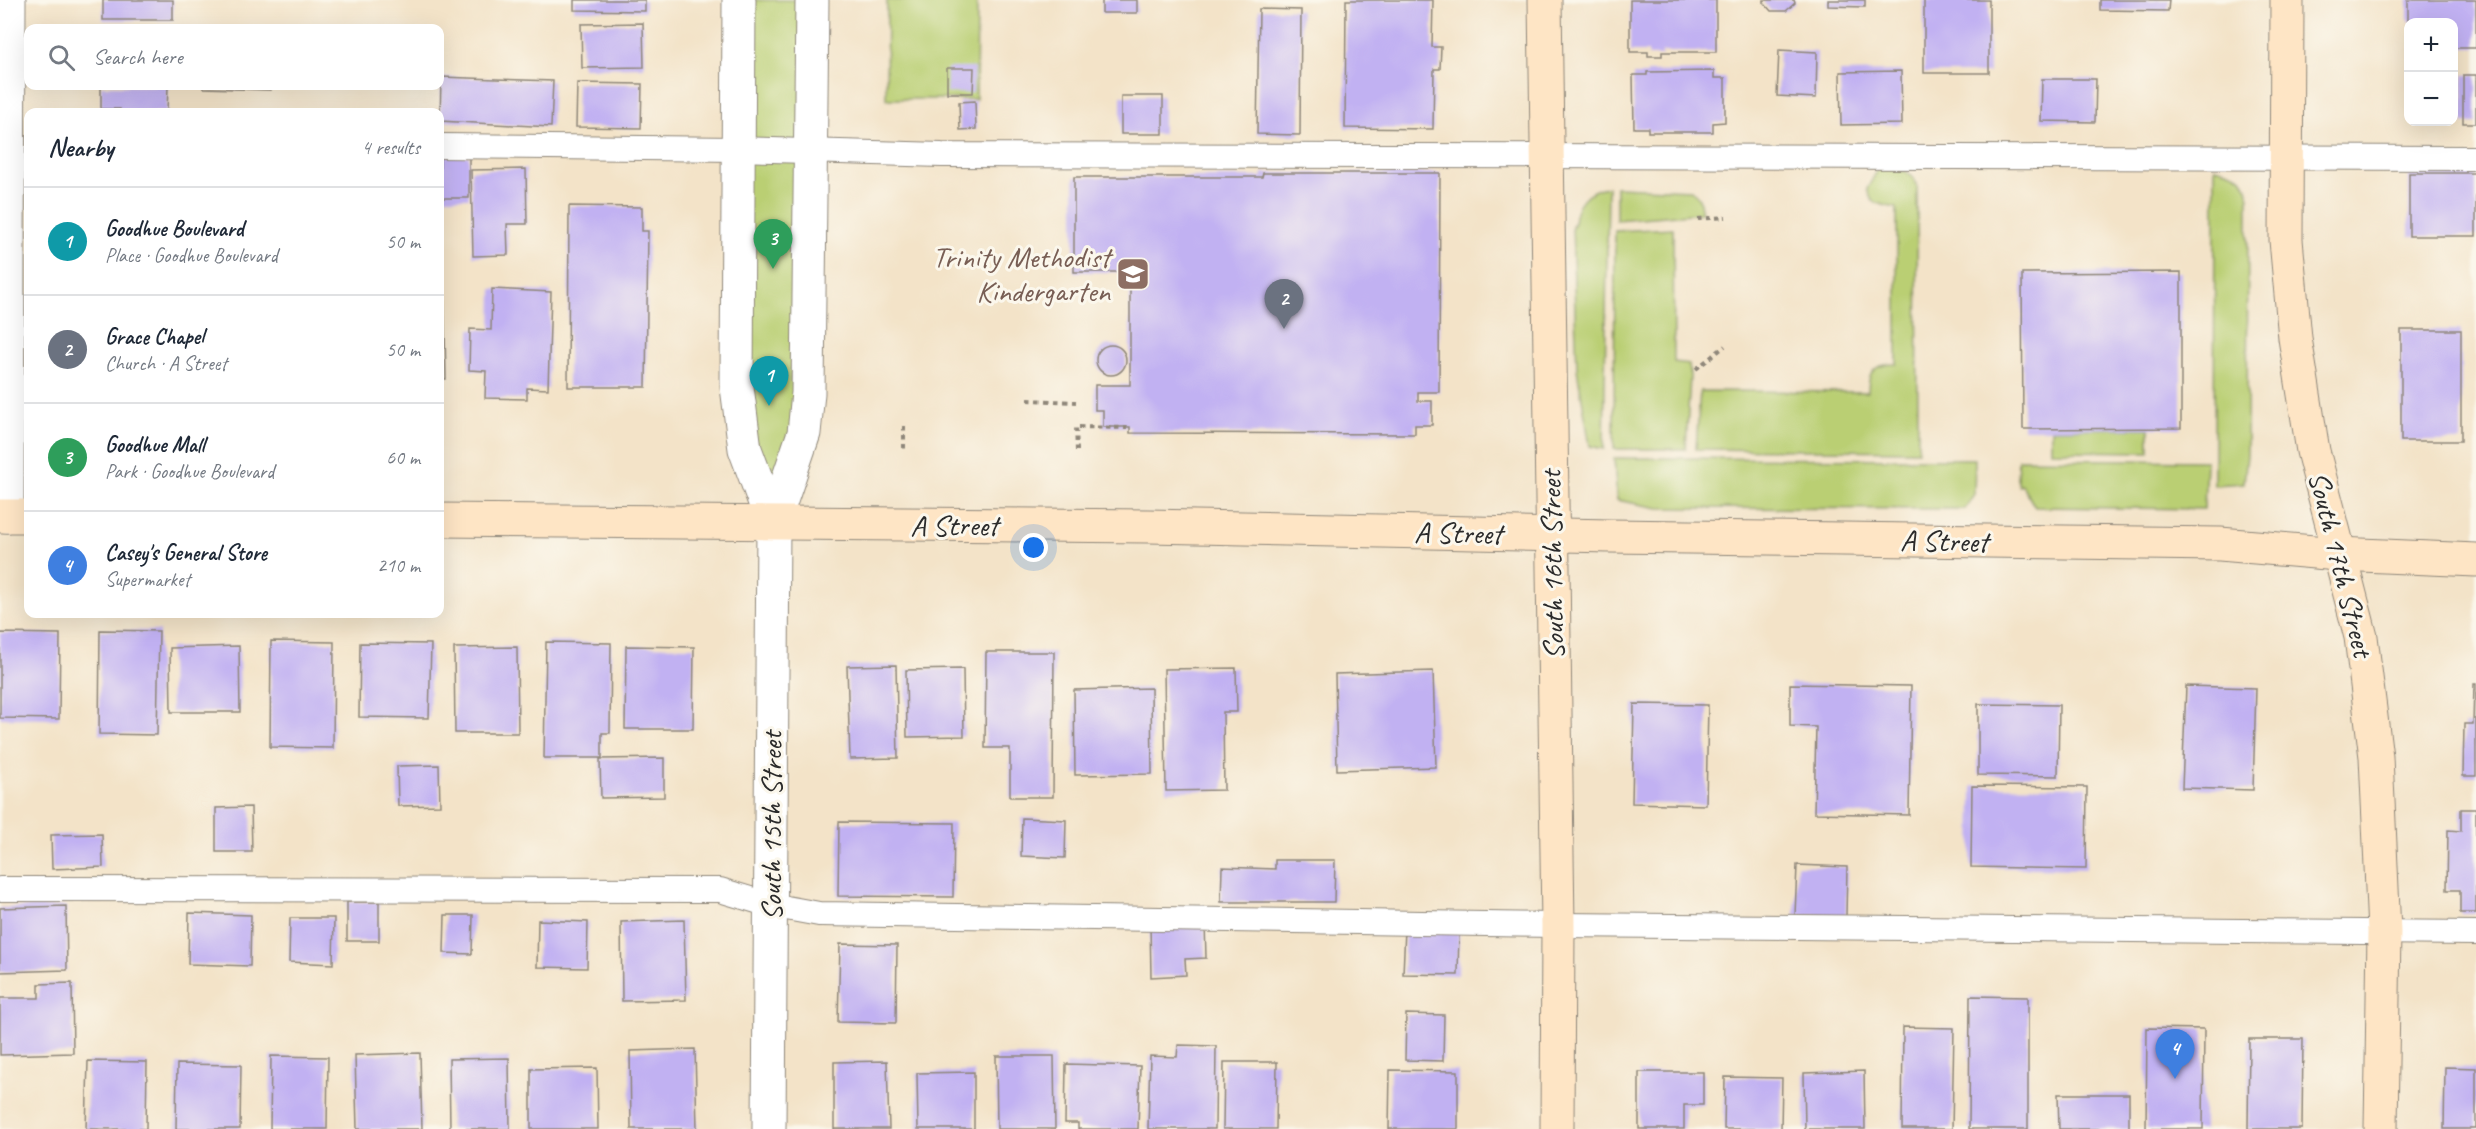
<!DOCTYPE html>
<html lang="en">
<head>
<meta charset="utf-8">
<style>
	:root { --surface:#fff; --page:#f2f2f3; --text:#1f2937; --muted:#747a83; --line:#e0e1e3; --accent:#b45309 }
	body { margin:0; font-family:Caveat,sans-serif; background:var(--page); color:var(--text) }
	.controls { position:absolute; right:18px; top:18px; display:grid; overflow:hidden; border-radius:12px; box-shadow:0 6px 24px #0002 }
	.controls button { width:54px; height:54px; display:grid; place-items:center; padding:0; border:0; border-bottom:2px solid var(--line); background:var(--surface); color:var(--text); font:30px sans-serif }
	.you { position:absolute; left:1034px; top:548px; width:21px; height:21px; margin:-15px; border:4px solid #fff; border-radius:50%; background:#1a73e8; box-shadow:0 0 0 9px #1a73e833 }
	.badge { display:grid; place-items:center; width:39px; height:39px; border-radius:50%; background:var(--accent); color:#fff; font-size:20px; font-weight:700 }
	.pin { position:absolute; translate:-50% -50px; filter:drop-shadow(0 2px 3px #0008) }
	.pin::after { content:''; position:absolute; top:32px; width:21px; height:18px; background:inherit; clip-path:polygon(0 0,100% 0,50% 100%) }
	.list { margin:0; padding:0; list-style:none }
	h2 { display:flex; justify-content:space-between; align-items:center; height:78px; margin:0; padding:0 24px; font-size:26px }
	h2 small { font-size:20px; font-weight:400; color:var(--muted) }
	.list li { display:grid; grid-template-columns:39px 1fr auto; gap:18px; align-items:center; box-sizing:border-box; height:108px; padding:0 24px; border-top:2px solid var(--line) }
	.list b { display:block; font-size:22px; white-space:nowrap }
	.list p { margin:0; font-size:20px; white-space:nowrap; color:var(--muted) }
	.list em { font-size:20px; font-style:normal; color:var(--muted) }
	.icon { flex:none; width:33px; height:33px; fill:none; stroke:currentColor; stroke-width:2; stroke-linecap:round; stroke-linejoin:round }
	.map { position:relative; flex:none; width:2476px; height:1129px; overflow:hidden }
	.search { position:absolute; background:var(--surface); box-shadow:0 6px 24px #0002; left:24px; top:24px; width:420px; height:66px; display:flex; align-items:center; gap:15px; box-sizing:border-box; padding:0 21px; border-radius:12px; color:var(--muted); font-size:22px }
	.panel { position:absolute; background:var(--surface); box-shadow:0 6px 24px #0002; left:24px; top:108px; width:420px; height:510px; border-radius:12px }
	.map>svg:first-child { display:block }
</style>
</head>
<body>
<div class="map">
<svg width="2476" height="1129" viewBox="0 0 2476 1129">
	<rect width="100%" height="100%" fill="#fbf7ec"/>
	<filter id="ink" filterUnits="userSpaceOnUse"><feTurbulence type="fractalNoise" baseFrequency=".0167" numOctaves="2"/><feDisplacementMap in="SourceGraphic" scale="12" xChannelSelector="R" yChannelSelector="G"/><feConvolveMatrix kernelMatrix="1 2 1 2 8 2 1 2 1" color-interpolation-filters="sRGB"/></filter>
	<filter id="wash" filterUnits="userSpaceOnUse"><feTurbulence type="fractalNoise" baseFrequency=".008" numOctaves="4" result="noise"/><feDisplacementMap in="SourceGraphic" scale="24" xChannelSelector="R" yChannelSelector="G"/><feGaussianBlur stdDeviation="1.35" result="paint"/><feColorMatrix in="noise" values="0 0 0 0 0 0 0 0 0 0 0 0 0 0 0 0 0 1.4 0 .05"/><feComposite in="paint" operator="in"/></filter>
	<g filter="url(#wash)">
		<rect width="100%" height="100%" fill="#f3e3c8"/>
		<!-- green -->
		<g fill="#bacf73" stroke="#727d4f" stroke-width="1.5">
			<polygon points="739,0 812,0 808,393 773,524 752,470"/>
			<polygon points="887,0 977,0 976,99 886,99"/>
			<path d="M1887 167C1901 170 1914 171 1917 187L1918 451 1696 449 1700 391 1868 392C1868 370 1875 364 1897 364V208C1882 205 1871 205 1867 189L1877 171Z"/>
			<path d="M2215 167C2230 170 2246 175 2248 192L2247 455 2244 483 2214 485Z"/>
			<path d="M1608 187 1604 449 1590 446 1577 369 1572 225H1574C1574 204 1587 189 1608 187Z"/>
			<polygon points="1616,187 1691,190 1699,198 1702,213 1616,220"/>
			<polygon points="1673,228 1674,362 1689,364 1690,376 1686,449 1614,449 1615,231"/>
			<polygon points="2149,428 2149,452 2051,451 2051,429"/>
			<polygon points="1614,458 1975,459 1974,495 1965,509 1659,508 1617,500"/>
			<polygon points="2018,459 2206,461 2204,509 2035,507 2022,485 2019,486 2017,479"/>
		</g>
		<g id="blocks">
			<!-- building -->
			<g fill="#c1b1f2">
				<rect x="103" y="0" width="70" height="20"/>
				<polygon points="574,0 645,0 645,11 574,10"/>
				<rect x="1102" y="0" width="35" height="13"/>
				<polygon points="1346,0 1433,0 1432,47 1441,47 1440,69 1434,69 1433,129 1345,128"/>
				<polygon points="1630,0 1716,0 1716,52 1662,52 1662,56 1648,56 1648,52 1630,52"/>
				<polygon points="1764,0 1794,0 1795,3 1786,11 1771,11 1764,3"/>
				<polygon points="1828,0 1865,0 1865,7 1828,6"/>
				<rect x="1924" y="0" width="65" height="73"/>
				<polygon points="2100,0 2169,0 2168,11 2100,10"/>
				<polygon points="2408,0 2476,0 2476,48 2454,48 2454,22 2408,22"/>
				<polygon points="1259,9 1301,10 1300,135 1257,134"/>
				<polygon points="643,23 644,67 582,68 581,24"/>
				<polygon points="1779,50 1817,52 1816,98 1777,96"/>
				<polygon points="947,68 974,68 973,93 947,93"/>
				<polygon points="1714,71 1714,78 1725,78 1725,122 1713,123 1713,132 1648,132 1648,128 1634,128 1633,75 1647,75 1647,72"/>
				<polygon points="1901,71 1902,124 1841,125 1840,72"/>
				<rect x="2463" y="75" width="13" height="48"/>
				<polygon points="441,77 553,81 551,127 440,121"/>
				<polygon points="2042,79 2096,79 2095,122 2041,121"/>
				<polygon points="577,83 642,84 641,128 576,127"/>
				<polygon points="101,86 168,86 167,112 120,112 120,109 101,109"/>
				<polygon points="203,86 270,86 270,90 203,88"/>
				<rect x="1121" y="96" width="42" height="38"/>
				<polygon points="975,101 976,129 960,130 959,102"/>
				<polygon points="440,155 469,156 469,198 440,198"/>
				<polygon points="526,169 527,224 507,224 508,255 473,256 471,170"/>
				<polygon points="1263,173 1440,173 1439,392 1418,392 1418,401 1432,401 1432,425 1415,425 1415,434 1130,433 1130,427 1103,427 1103,410 1095,410 1095,385 1130,385 1130,272 1074,272 1074,177 1262,177"/>
				<rect x="2409" y="173" width="67" height="63"/>
				<polygon points="569,206 642,207 642,231 648,231 646,387 568,387"/>
				<polygon points="2181,272 2181,428 2023,429 2022,273"/>
				<polygon points="440,282 444,282 446,379 440,379"/>
				<polygon points="492,289 551,292 548,389 527,388 527,399 485,398 486,371 469,370 470,329 491,330"/>
				<rect x="2401" y="330" width="60" height="111"/>
				<circle cx="1111" cy="360" r="15"/>
				<polygon points="100,630 159,631 157,735 99,734"/>
				<polygon points="0,633 60,634 59,719 0,718"/>
				<polygon points="271,641 334,642 333,748 270,747"/>
				<polygon points="546,642 611,643 610,733 602,733 602,758 544,758"/>
				<polygon points="360,643 431,644 429,718 359,717"/>
				<polygon points="239,646 240,712 171,712 170,648"/>
				<polygon points="626,646 694,647 693,729 625,729"/>
				<polygon points="517,647 518,733 455,733 454,648"/>
				<polygon points="986,652 1054,652 1053,797 1010,797 1010,748 985,748"/>
				<polygon points="896,665 898,758 850,759 847,666"/>
				<polygon points="1236,668 1237,712 1223,712 1224,790 1166,791 1164,669"/>
				<polygon points="963,669 964,736 907,737 906,670"/>
				<polygon points="1433,671 1436,767 1337,770 1335,674"/>
				<polygon points="1790,684 1911,686 1909,815 1814,813 1816,727 1790,726"/>
				<polygon points="2474,684 2476,684 2476,776 2463,776 2464,724 2473,724"/>
				<polygon points="2186,686 2256,688 2253,790 2182,788"/>
				<polygon points="1151,688 1152,774 1075,775 1074,690"/>
				<polygon points="1634,704 1708,705 1706,805 1632,803"/>
				<polygon points="1978,704 2059,705 2058,776 1978,775"/>
				<polygon points="664,758 664,797 601,798 600,759"/>
				<polygon points="439,765 440,805 398,806 397,766"/>
				<polygon points="1972,786 2087,787 2086,869 1971,867"/>
				<polygon points="251,807 252,852 216,852 216,808"/>
				<polygon points="2461,809 2476,809 2476,913 2460,913 2460,890 2447,890 2448,830 2461,831"/>
				<polygon points="1022,818 1066,820 1065,858 1021,856"/>
				<polygon points="839,822 954,823 953,897 838,896"/>
				<polygon points="102,834 103,867 52,869 51,835"/>
				<polygon points="1275,860 1335,860 1334,902 1221,902 1222,867 1275,869"/>
				<polygon points="1797,865 1847,867 1846,916 1795,915"/>
				<rect x="347" y="902" width="32" height="39"/>
				<polygon points="66,906 67,970 0,972 0,908"/>
				<polygon points="189,913 251,915 250,966 188,964"/>
				<polygon points="445,915 473,915 472,954 444,953"/>
				<polygon points="290,918 334,918 333,964 289,962"/>
				<polygon points="538,920 588,922 587,968 537,967"/>
				<polygon points="684,920 686,1000 622,1001 621,922"/>
				<polygon points="1205,922 1206,958 1185,959 1186,975 1151,977 1150,924"/>
				<polygon points="1405,929 1459,930 1458,975 1403,974"/>
				<polygon points="840,944 897,945 896,1023 838,1022"/>
				<polygon points="72,983 73,1053 0,1055 0,998 39,998 39,984"/>
				<polygon points="1970,996 2028,997 2028,1129 1969,1129"/>
				<polygon points="1406,1014 1444,1015 1443,1061 1405,1060"/>
				<polygon points="1903,1027 1954,1028 1952,1129 1902,1129"/>
				<polygon points="2147,1028 2204,1029 2203,1129 2146,1129"/>
				<polygon points="2249,1039 2303,1039 2302,1129 2248,1129"/>
				<polygon points="1178,1045 1216,1046 1215,1129 1148,1129 1150,1056 1177,1057"/>
				<polygon points="695,1049 697,1129 631,1129 630,1051"/>
				<polygon points="420,1053 422,1129 357,1129 355,1055"/>
				<polygon points="271,1056 328,1057 327,1129 270,1129"/>
				<polygon points="996,1056 1054,1056 1055,1129 997,1129"/>
				<polygon points="509,1058 510,1129 450,1129 449,1059"/>
				<polygon points="88,1061 147,1062 146,1129 86,1129"/>
				<polygon points="887,1061 889,1129 834,1129 834,1062"/>
				<polygon points="1224,1062 1277,1062 1276,1129 1223,1129"/>
				<polygon points="177,1064 241,1065 240,1129 176,1129"/>
				<polygon points="1066,1064 1140,1066 1138,1129 1078,1129 1078,1123 1065,1123"/>
				<polygon points="2445,1067 2476,1068 2476,1129 2444,1129"/>
				<polygon points="597,1068 598,1129 531,1129 531,1069"/>
				<polygon points="1390,1070 1458,1071 1458,1129 1389,1129"/>
				<polygon points="1864,1071 1865,1129 1805,1129 1804,1073"/>
				<polygon points="974,1072 974,1129 918,1129 917,1073"/>
				<polygon points="1639,1072 1703,1072 1703,1105 1684,1105 1684,1129 1639,1129"/>
				<polygon points="1725,1077 1782,1078 1781,1129 1724,1129"/>
				<polygon points="2058,1094 2129,1094 2129,1129 2059,1129"/>
			</g>
		</g>
	</g>
	<g filter="url(#ink)">
		<use href="#blocks" fill-opacity="0" stroke="#8f877a" stroke-width="1.5"/>
		<g fill="none" stroke-linecap="round" stroke-linejoin="round">
			<!-- lane casing -->
			<g stroke="#8f877a" stroke-width="26">
				<g id="lane">
					<polyline points="440,146 738,149 942,155 2476,158"/>
					<polyline points="0,889 720,890 770,905 819,914 1558,925 2476,933"/>
				</g>
			</g>
			<!-- street casing -->
			<g stroke="#8f877a" stroke-width="35">
				<g id="street">
					<polyline points="739,0 737,387 745,449 773,524"/>
					<polyline points="7,516 9,0"/>
					<polyline points="769,1129 773,524 804,433 808,393 812,0"/>
				</g>
			</g>
			<!-- secondary casing -->
			<g stroke="#8f877a" stroke-width="35">
				<g id="secondary">
					<polyline points="1545,0 1558,925 1557,1129"/>
					<polyline points="2287,0 2286,240 2295,338 2313,451 2361,637 2376,757 2384,932 2381,1129"/>
					<polyline points="0,516 28,516"/>
					<polyline points="440,520 1149,526 1610,536 2220,544 2338,554 2476,560"/>
				</g>
			</g>
			<!-- path -->
			<g stroke="#8f877a" stroke-width="4" stroke-dasharray="4.5 4.5" stroke-linecap="butt">
				<polyline points="1698,219 1726,217"/>
				<polyline points="1696,369 1725,346"/>
				<polyline points="1028,400 1076,402"/>
				<polyline points="904,426 904,449"/>
				<polyline points="1077,451 1076,427 1127,428"/>
			</g>
			<!-- lane -->
			<use href="#lane" stroke="#fff" stroke-width="24"/>
			<!-- street -->
			<use href="#street" stroke="#fff" stroke-width="33"/>
			<!-- secondary -->
			<use href="#secondary" stroke="#fee5c5" stroke-width="33"/>
		</g>
	</g>
	<!-- icons -->
	<defs>
		<g id="school-square" transform="scale(1.725)"><rect x="-9" y="-9" width="18" height="18" rx="4" fill="#8d6e63" stroke="#fbf7ec"/><path d="M0-5L7-2L0 1L-7-2ZM-4 1L0 2.5L4 1V4Q0 6-4 4Z" fill="#fff"/></g>
	</defs>
	<g fill-rule="evenodd">
		<use href="#school-square" x="1133" y="274"/>
	</g>
	<g text-anchor="middle" dominant-baseline="central" stroke-width="6" stroke-linejoin="round" paint-order="stroke">
		<!-- education labels -->
		<g font-size="30" fill="#785e54" stroke="#fbf7ec" text-anchor="end">
			<text x="1110" y="257">Trinity Methodist<tspan x="1110" dy="34">Kindergarten</tspan></text>
		</g>
		<!-- street labels -->
		<g font-size="30" fill="#2b2b2b" stroke="#fbf7ec">
			<text x="954" y="525">A Street</text>
			<text transform="translate(1458 533) rotate(1)">A Street</text>
			<text transform="translate(1944 541) rotate(1)">A Street</text>
			<text transform="translate(2341 564) rotate(76)">South 17th Street</text>
			<text transform="translate(1552 565) rotate(-91)">South 16th Street</text>
			<text transform="translate(771 826) rotate(-90)">South 15th Street</text>
		</g>
	</g>
</svg>
<div class="controls">
<button>+</button>
<button>−</button>
</div>
<div class="you"></div>
<div class="pin badge" style="left:769px;top:406px;background:#0f9aa8">1</div>
<div class="pin badge" style="left:1284px;top:329px;background:#6b7280">2</div>
<div class="pin badge" style="left:773px;top:269px;background:#2e9e5b">3</div>
<div class="pin badge" style="left:2175px;top:1079px;background:#3f7fe0">4</div>
<div class="search"><svg class="icon" aria-label="search" viewBox="0 0 24 24"><circle cx="10" cy="10" r="6"/><path d="M15 15l6 6"/></svg>Search here</div>
<section class="panel">
<h2>Nearby<small>4 results</small></h2>
<ul class="list">
<li><span class="badge" style="background:#0f9aa8">1</span><div><b>Goodhue Boulevard</b><p>Place · Goodhue Boulevard</p></div><em>50 m</em></li>
<li><span class="badge" style="background:#6b7280">2</span><div><b>Grace Chapel</b><p>Church · A Street</p></div><em>50 m</em></li>
<li><span class="badge" style="background:#2e9e5b">3</span><div><b>Goodhue Mall</b><p>Park · Goodhue Boulevard</p></div><em>60 m</em></li>
<li><span class="badge" style="background:#3f7fe0">4</span><div><b>Casey's General Store</b><p>Supermarket</p></div><em>210 m</em></li>
</ul>
</section>
</div>
</body>
</html>
